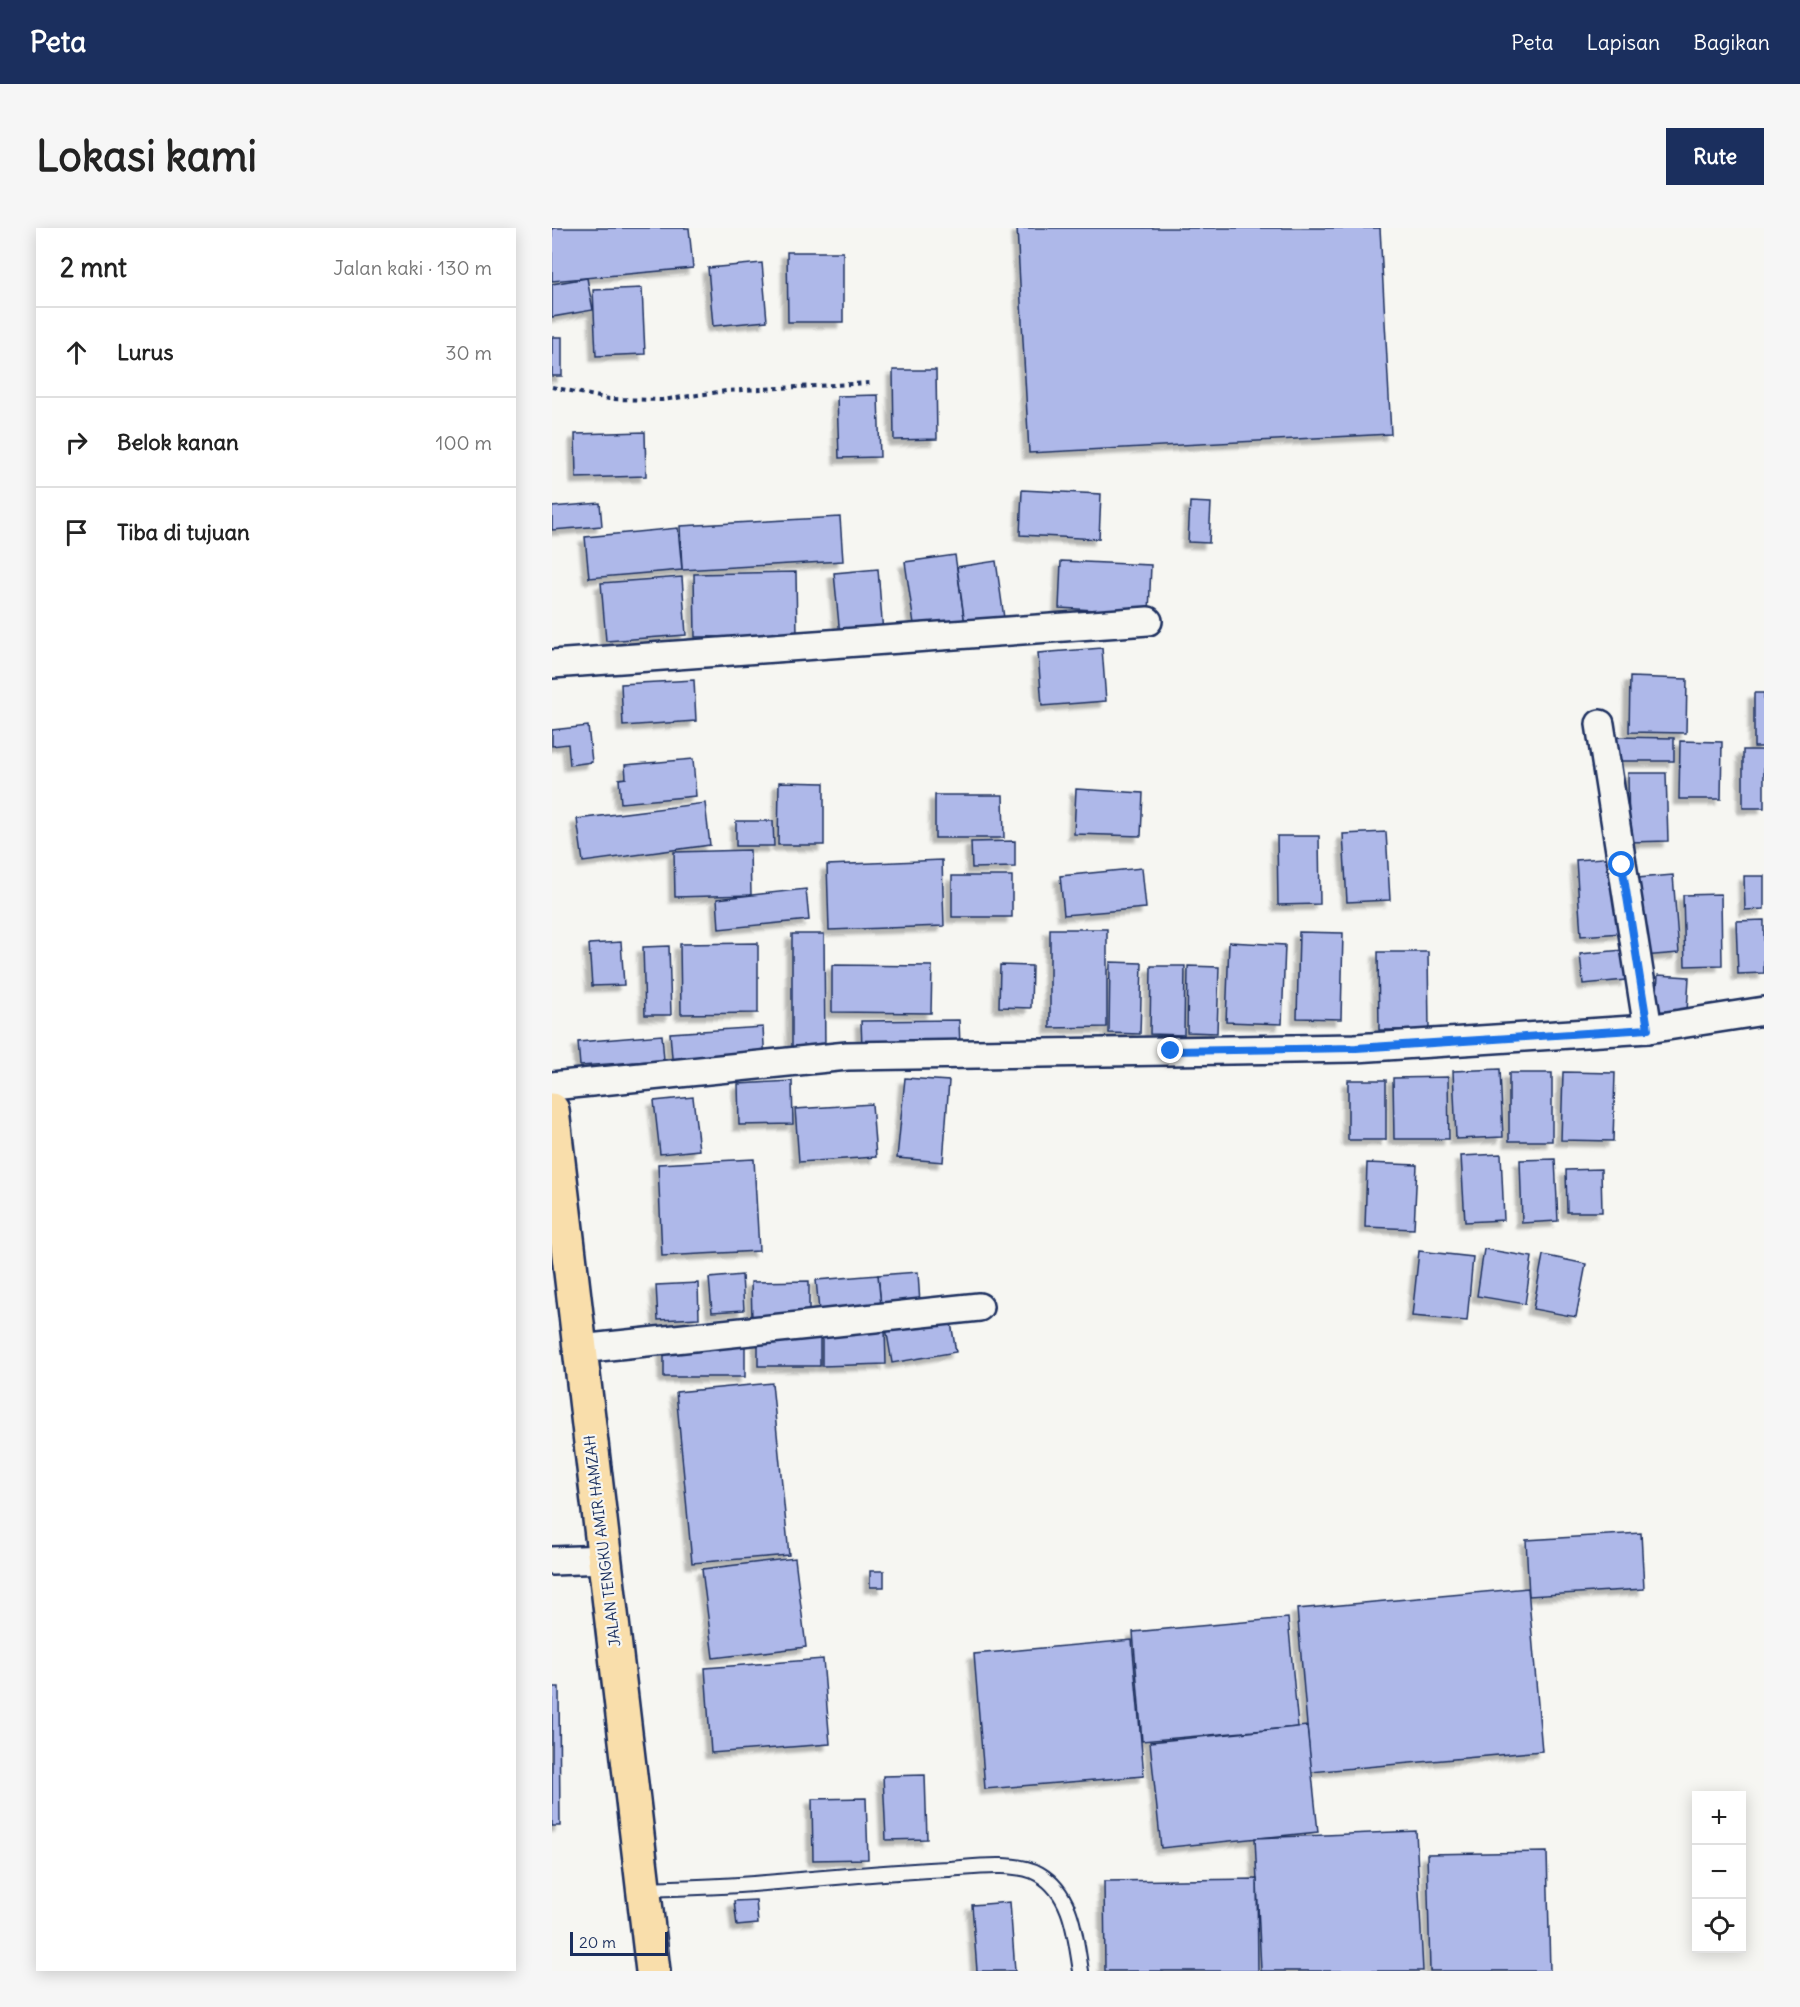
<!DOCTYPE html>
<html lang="id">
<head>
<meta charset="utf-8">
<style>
	:root { --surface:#fff; --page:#f6f6f6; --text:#222; --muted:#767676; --line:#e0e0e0; --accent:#1b2f5e }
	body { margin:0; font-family:Delius,sans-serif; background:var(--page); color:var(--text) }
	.controls { position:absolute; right:18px; bottom:18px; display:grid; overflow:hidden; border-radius:0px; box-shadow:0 3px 15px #0003 }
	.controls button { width:54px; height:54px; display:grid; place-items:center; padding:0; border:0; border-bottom:2px solid var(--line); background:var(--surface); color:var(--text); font:30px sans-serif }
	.scale { position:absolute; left:18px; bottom:15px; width:98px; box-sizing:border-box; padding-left:6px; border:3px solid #1b2f5e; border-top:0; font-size:16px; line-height:21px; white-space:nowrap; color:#1b2f5e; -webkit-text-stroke:4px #f6f6f2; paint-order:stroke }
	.stop { position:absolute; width:18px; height:18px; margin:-14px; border:4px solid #1a73e8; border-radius:50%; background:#fff }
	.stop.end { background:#1a73e8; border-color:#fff; box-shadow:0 2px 6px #0008 }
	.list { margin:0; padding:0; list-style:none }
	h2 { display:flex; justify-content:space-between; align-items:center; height:78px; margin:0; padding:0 24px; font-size:26px }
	h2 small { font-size:20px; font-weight:400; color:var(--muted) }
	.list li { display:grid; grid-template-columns:39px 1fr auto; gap:18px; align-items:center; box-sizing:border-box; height:90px; padding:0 24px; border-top:2px solid var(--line) }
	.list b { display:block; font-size:22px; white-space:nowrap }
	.list em { font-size:20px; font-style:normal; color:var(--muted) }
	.icon { flex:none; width:33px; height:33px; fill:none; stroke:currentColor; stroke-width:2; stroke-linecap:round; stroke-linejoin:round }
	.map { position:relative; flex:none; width:1212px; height:1743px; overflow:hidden; border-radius:0px }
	header { display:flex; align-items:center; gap:36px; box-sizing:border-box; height:84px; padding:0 30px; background:var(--accent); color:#fff }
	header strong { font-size:28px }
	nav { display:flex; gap:33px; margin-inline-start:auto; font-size:21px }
	.intro { display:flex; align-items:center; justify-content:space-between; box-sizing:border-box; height:144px; padding:0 36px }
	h1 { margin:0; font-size:42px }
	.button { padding:15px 27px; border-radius:0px; background:var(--accent); color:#fff; font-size:21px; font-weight:700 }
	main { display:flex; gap:36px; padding:0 36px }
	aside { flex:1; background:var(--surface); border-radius:0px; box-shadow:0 3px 15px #0003 }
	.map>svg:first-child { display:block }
</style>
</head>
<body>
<header>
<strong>Peta</strong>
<nav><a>Peta</a><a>Lapisan</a><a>Bagikan</a></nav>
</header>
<div class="intro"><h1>Lokasi kami</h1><a class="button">Rute</a></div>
<main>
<aside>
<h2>2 mnt<small>Jalan kaki · 130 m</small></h2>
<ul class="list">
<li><svg class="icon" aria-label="ahead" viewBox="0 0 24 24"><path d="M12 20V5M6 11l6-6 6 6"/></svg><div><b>Lurus</b></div><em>30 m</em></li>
<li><svg class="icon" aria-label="right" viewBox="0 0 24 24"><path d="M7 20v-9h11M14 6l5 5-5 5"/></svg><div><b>Belok kanan</b></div><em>100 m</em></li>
<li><svg class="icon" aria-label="arrive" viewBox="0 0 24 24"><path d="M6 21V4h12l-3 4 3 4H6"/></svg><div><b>Tiba di tujuan</b></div></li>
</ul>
</aside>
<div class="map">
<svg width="1212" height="1743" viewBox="0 0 1212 1743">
	<defs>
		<filter id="shadow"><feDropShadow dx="-5.5" dy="5.5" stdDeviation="1.5" flood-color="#0004"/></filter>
	</defs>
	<rect width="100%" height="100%" fill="#f6f6f2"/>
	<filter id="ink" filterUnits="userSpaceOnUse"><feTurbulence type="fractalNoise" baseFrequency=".0167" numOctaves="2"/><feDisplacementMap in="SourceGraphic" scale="12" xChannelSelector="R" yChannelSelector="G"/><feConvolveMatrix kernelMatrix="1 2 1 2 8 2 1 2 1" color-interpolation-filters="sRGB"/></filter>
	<g filter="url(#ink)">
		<!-- building -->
		<g fill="#aeb8e9" stroke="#1b2f5e" stroke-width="1.5" filter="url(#shadow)">
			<polygon points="0,0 137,0 141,40 0,53"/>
			<polygon points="465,0 828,0 839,206 477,225"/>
			<polygon points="235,24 291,24 291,94 236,94"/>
			<polygon points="210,35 215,93 161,98 156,40"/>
			<polygon points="35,50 41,82 0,89 0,56"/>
			<polygon points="90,60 93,126 44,128 41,62"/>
			<rect x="0" y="109" width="10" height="39"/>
			<polygon points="341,142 384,142 385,211 342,212"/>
			<polygon points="326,167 328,229 287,230 285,168"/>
			<polygon points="93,204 94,248 24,250 23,206"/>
			<polygon points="470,262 549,266 547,311 468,307"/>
			<polygon points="638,274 659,275 657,315 636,314"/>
			<polygon points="48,275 50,298 0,302 0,279"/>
			<polygon points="288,289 291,333 130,342 128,298"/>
			<polygon points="126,300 130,342 37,350 33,309"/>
			<polygon points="403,327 413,396 363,403 353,334"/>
			<polygon points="444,333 452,390 413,396 405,339"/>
			<polygon points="509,333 599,337 597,385 507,380"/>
			<polygon points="326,341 331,405 288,408 282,345"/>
			<polygon points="244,344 245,408 143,409 142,346"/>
			<polygon points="130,349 134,407 54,413 49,355"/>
			<polygon points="550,420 554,473 490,478 486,425"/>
			<polygon points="1078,449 1135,451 1134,505 1077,504"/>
			<polygon points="142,452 144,493 71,498 69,456"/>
			<rect x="1202" y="465" width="10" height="54"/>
			<polygon points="36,498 40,534 18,537 16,516 0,518 0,502"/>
			<polygon points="1064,509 1122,510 1122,533 1064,533"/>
			<polygon points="1128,513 1170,514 1169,571 1127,571"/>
			<rect x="1191" y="522" width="21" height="58"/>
			<polygon points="141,531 144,568 69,575 67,551 74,550 73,537"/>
			<polygon points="1076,545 1114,545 1116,613 1077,614"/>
			<polygon points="227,554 272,555 272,617 226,617"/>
			<polygon points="524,561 591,565 589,608 522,606"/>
			<polygon points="383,567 451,567 452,610 383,610"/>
			<polygon points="153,575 158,617 31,634 25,591"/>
			<polygon points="184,593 221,593 222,618 184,618"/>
			<polygon points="834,604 838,672 795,674 791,606"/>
			<polygon points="725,608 767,608 768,676 726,677"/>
			<polygon points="463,613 463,639 420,640 419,614"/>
			<polygon points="198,622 199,667 123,669 122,624"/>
			<polygon points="1065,629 1070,705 1029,708 1024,632"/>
			<polygon points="390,632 392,698 277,702 275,637"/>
			<polygon points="590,640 594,680 512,687 508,648"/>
			<polygon points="1121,647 1127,725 1091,728 1085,650"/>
			<rect x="400" y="648" width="60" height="41"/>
			<polygon points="1192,648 1212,648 1212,681 1193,682"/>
			<polygon points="254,661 257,692 167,701 165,671"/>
			<polygon points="1169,666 1170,737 1133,738 1131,667"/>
			<polygon points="1212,692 1212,745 1186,746 1184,693"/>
			<polygon points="498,701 555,701 555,799 498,800"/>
			<polygon points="747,704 791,705 789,791 745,790"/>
			<polygon points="240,706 272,706 273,823 240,823"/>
			<polygon points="69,714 72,757 40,758 37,716"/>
			<polygon points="677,714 733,717 730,796 674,794"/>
			<polygon points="206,715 206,785 129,786 128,716"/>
			<polygon points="117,718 119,787 93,787 91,719"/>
			<polygon points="1071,722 1074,752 1031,756 1028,726"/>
			<polygon points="826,724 876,724 877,802 827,802"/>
			<polygon points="558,734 590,735 588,806 557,805"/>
			<polygon points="280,737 380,738 379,785 280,784"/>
			<polygon points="448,737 480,738 479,780 447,779"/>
			<polygon points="599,738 633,738 632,807 598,806"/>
			<polygon points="636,738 667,739 665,805 635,804"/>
			<polygon points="1106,747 1137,749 1135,784 1104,783"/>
			<polygon points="407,792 408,819 310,820 309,793"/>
			<polygon points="211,799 213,835 121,842 118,805"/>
			<polygon points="110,807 112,832 28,838 26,814"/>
			<polygon points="948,841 951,909 904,911 901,843"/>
			<polygon points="1011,844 1063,845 1061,913 1009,912"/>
			<rect x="957" y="845" width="43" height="68"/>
			<polygon points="896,849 897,911 842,911 841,850"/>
			<polygon points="353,850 397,853 391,934 345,930"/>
			<rect x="796" y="852" width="38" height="60"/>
			<polygon points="240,853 241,896 187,897 186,856"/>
			<polygon points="141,869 147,922 108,926 102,873"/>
			<polygon points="320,876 324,929 247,934 243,881"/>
			<polygon points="949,926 952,992 913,994 909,928"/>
			<polygon points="202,931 207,1023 110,1028 106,936"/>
			<polygon points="1003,931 1006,993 970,995 968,932"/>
			<polygon points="815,935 865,937 862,1001 813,999"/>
			<polygon points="1049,941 1050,984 1015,984 1014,942"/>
			<polygon points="932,1021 980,1029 973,1076 925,1068"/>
			<polygon points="867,1023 921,1029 915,1093 860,1088"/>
			<polygon points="991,1027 1034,1036 1024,1089 981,1081"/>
			<polygon points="366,1044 368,1076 329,1078 326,1047"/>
			<polygon points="190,1047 192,1082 160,1084 157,1050"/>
			<polygon points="326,1047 329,1078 267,1083 264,1052"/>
			<polygon points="257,1053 257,1090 200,1091 199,1054"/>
			<polygon points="146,1055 147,1090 106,1092 104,1057"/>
			<polygon points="398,1089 404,1124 340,1135 334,1100"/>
			<polygon points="333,1101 334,1136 270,1138 270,1102"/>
			<rect x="206" y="1110" width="62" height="28"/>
			<rect x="112" y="1117" width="81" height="32"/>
			<polygon points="220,1155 237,1327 140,1335 124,1164"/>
			<polygon points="1089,1305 1092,1361 977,1368 974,1312"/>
			<polygon points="243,1330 254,1419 161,1430 150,1341"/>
			<rect x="318" y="1343" width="14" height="16"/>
			<polygon points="976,1360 990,1523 759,1544 745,1381"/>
			<polygon points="736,1390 746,1499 590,1513 581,1404"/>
			<polygon points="580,1412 592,1548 433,1561 422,1426"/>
			<polygon points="271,1431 278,1516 159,1525 153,1440"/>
			<polygon points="0,1459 7,1459 8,1598 0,1598"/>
			<polygon points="755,1498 766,1604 609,1620 598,1514"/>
			<polygon points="373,1547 375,1611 334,1612 331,1548"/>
			<polygon points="314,1570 316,1631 261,1632 260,1571"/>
			<polygon points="864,1603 871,1743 709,1743 703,1610"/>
			<polygon points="995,1624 998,1743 878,1743 875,1626"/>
			<polygon points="705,1651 706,1743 553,1743 552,1653"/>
			<polygon points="204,1672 206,1696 185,1698 182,1673"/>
			<polygon points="458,1674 463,1743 425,1743 420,1677"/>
		</g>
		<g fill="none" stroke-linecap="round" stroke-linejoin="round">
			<!-- lane casing -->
			<g stroke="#1b2f5e" stroke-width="18">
				<path id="lane" d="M91 1661C123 1660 155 1659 187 1657 257 1652 327 1644 397 1641 422 1639 465 1633 487 1646 521 1666 523 1708 529 1743"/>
			</g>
			<!-- street casing -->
			<g stroke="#1b2f5e" stroke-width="32">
				<g id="street">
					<polyline points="0,436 596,393"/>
					<polyline points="1048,496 1096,801"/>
					<polyline points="0,858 295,828 803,820 1096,801 1212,783"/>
					<polyline points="28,1121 427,1079"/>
					<polyline points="0,1333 53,1331"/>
				</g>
			</g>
			<!-- highway casing -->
			<g stroke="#1b2f5e" stroke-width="38">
				<polyline id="highway" points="0,882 101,1743"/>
			</g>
			<!-- path -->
			<polyline stroke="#1b2f5e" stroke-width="4" stroke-dasharray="4.5 4.5" stroke-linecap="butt" points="0,159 57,171 110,172 174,163 319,155"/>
			<!-- lane -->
			<use href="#lane" stroke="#f6f6f2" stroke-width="14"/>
			<!-- street -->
			<use href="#street" stroke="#f6f6f2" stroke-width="27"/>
			<!-- highway -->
			<use href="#highway" stroke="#f9deab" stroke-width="33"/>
		</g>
	</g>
	<g fill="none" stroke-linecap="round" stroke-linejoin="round" filter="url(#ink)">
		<!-- route -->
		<polyline stroke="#1a73e8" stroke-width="8" points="619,823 804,820 1096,801 1070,637"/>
	</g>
	<g text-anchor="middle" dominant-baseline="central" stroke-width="4.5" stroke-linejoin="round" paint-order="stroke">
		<!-- street labels -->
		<g font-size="15" fill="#1b2f5e" stroke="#f6f6f2">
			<text transform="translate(50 1313) rotate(-97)">JALAN TENGKU AMIR HAMZAH</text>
		</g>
	</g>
</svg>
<div class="controls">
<button>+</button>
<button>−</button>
<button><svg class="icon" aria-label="locate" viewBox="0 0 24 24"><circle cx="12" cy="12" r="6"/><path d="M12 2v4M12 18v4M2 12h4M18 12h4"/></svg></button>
</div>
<div class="scale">20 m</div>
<div class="stop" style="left:1070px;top:637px"></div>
<div class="stop end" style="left:619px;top:823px"></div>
</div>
</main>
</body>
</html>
